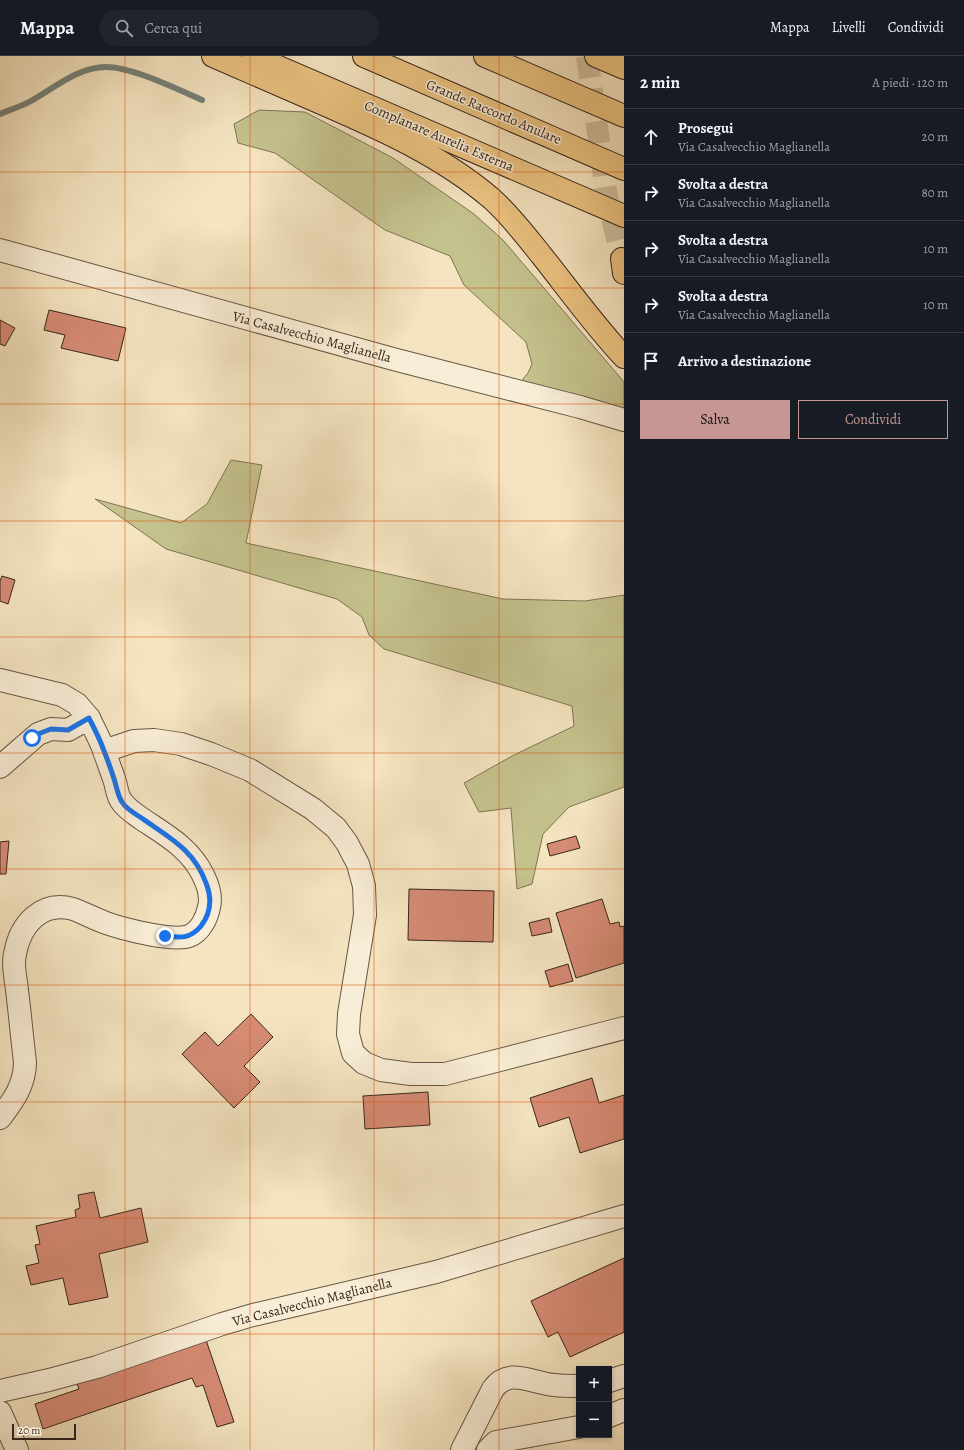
<!DOCTYPE html>
<html lang="it">
<head>
<meta charset="utf-8">
<style>
	:root { --surface:#171b24; --page:#20242c; --text:#f1f3f6; --muted:#9ea1a6; --line:#363941; --accent:#c59692 }
	body { margin:0; font-family:Alegreya,serif; background:var(--page); color:var(--text) }
	.controls { position:absolute; right:12px; bottom:12px; display:grid; overflow:hidden; border-radius:0px; box-shadow:0 2px 6px #0003 }
	.controls button { width:36px; height:36px; display:grid; place-items:center; padding:0; border:0; border-bottom:1px solid var(--line); background:var(--surface); color:var(--text); font:20px sans-serif }
	.scale { position:absolute; left:12px; bottom:10px; width:64px; box-sizing:border-box; padding-left:4px; border:2px solid #38261b; border-top:0; font-size:11px; line-height:14px; white-space:nowrap; color:#38261b; -webkit-text-stroke:3px #f8edd6; paint-order:stroke }
	.stop { position:absolute; width:12px; height:12px; margin:-9px; border:3px solid #1a73e8; border-radius:50%; background:#fff }
	.stop.end { background:#1a73e8; border-color:#fff; box-shadow:0 1px 4px #0008 }
	.list { margin:0; padding:0; list-style:none }
	h2 { display:flex; justify-content:space-between; align-items:center; height:52px; margin:0; padding:0 16px; font-size:17px }
	h2 small { font-size:13px; font-weight:400; color:var(--muted) }
	.list li { display:grid; grid-template-columns:26px 1fr auto; gap:12px; align-items:center; box-sizing:border-box; height:56px; padding:0 16px; border-top:1px solid var(--line) }
	.list b { display:block; font-size:15px; white-space:nowrap }
	.list p { margin:0; font-size:13px; white-space:nowrap; color:var(--muted) }
	.list em { font-size:13px; font-style:normal; color:var(--muted) }
	.actions { display:flex; gap:8px; padding:12px 16px }
	.actions a { flex:1; padding:9px 0; border:1px solid var(--accent); border-radius:0px; text-align:center; font-size:14px; color:var(--accent) }
	.actions .main { background:var(--accent); color:#111 }
	.icon { flex:none; width:22px; height:22px; fill:none; stroke:currentColor; stroke-width:2; stroke-linecap:round; stroke-linejoin:round }
	.map { position:relative; flex:none; width:624px; height:1394px; overflow:hidden }
	header { display:flex; align-items:center; gap:24px; box-sizing:border-box; height:56px; padding:0 20px; background:var(--surface); border-bottom:1px solid var(--line) }
	header strong { font-size:19px }
	nav { display:flex; gap:22px; margin-inline-start:auto; font-size:14px }
	.search { width:280px; height:36px; background:var(--page); display:flex; align-items:center; gap:10px; box-sizing:border-box; padding:0 14px; border-radius:22px; color:var(--muted); font-size:15px }
	main { display:flex }
	aside { flex:1; background:var(--surface) }
	.map>svg:first-child { display:block }
</style>
</head>
<body>
<header>
<strong>Mappa</strong>
<div class="search"><svg class="icon" aria-label="search" viewBox="0 0 24 24"><circle cx="10" cy="10" r="6"/><path d="M15 15l6 6"/></svg>Cerca qui</div>
<nav><a>Mappa</a><a>Livelli</a><a>Condividi</a></nav>
</header>
<main>
<div class="map">
<svg width="624" height="1394" viewBox="0 0 624 1394">
	<rect width="100%" height="100%" fill="#f4e4c0"/>
	<filter id="stains"><feTurbulence type="fractalNoise" baseFrequency=".005" numOctaves="4"/><feColorMatrix values="0 0 0 0 .2 0 0 0 0 .09 0 0 0 0 .02 0 0 0 .5 -.17"/></filter>
	<radialGradient id="worn" r=".72"><stop offset=".6" stop-color="#630" stop-opacity="0"/><stop offset="1" stop-color="#630" stop-opacity=".3"/></radialGradient>
	<!-- green -->
	<g fill="#c4c28d" stroke="#7e7454">
		<polygon points="259,54 305,56 393,102 474,158 503,184 624,326 624,356 524,328 523,323 528,317 532,308 526,286 464,229 450,200 385,174 275,97 238,87 234,68"/>
		<polygon points="231,404 262,409 246,487 503,543 585,545 624,539 624,731 569,751 543,778 532,828 517,833 511,752 479,756 464,727 512,700 574,670 572,650 384,593 369,579 362,561 337,543 166,493 95,443 181,467 207,448"/>
	</g>
	<g fill="none" stroke-linecap="round" stroke-linejoin="round">
		<!-- stream -->
		<path stroke="#75817a" stroke-width="6" d="M0 58C9 54 20 51 29 46 53 33 77 11 106 11 132 11 177 33 202 44"/>
	</g>
	<!-- building -->
	<g fill="#d68b75" stroke="#38261b">
		<polygon points="49,254 126,272 118,305 61,292 65,279 44,274"/>
		<polygon points="0,264 15,272 5,290 0,288"/>
		<polygon points="2,520 15,524 8,548 0,545 0,525"/>
		<polygon points="576,780 580,792 550,800 547,788"/>
		<polygon points="9,785 6,818 0,818 0,786"/>
		<polygon points="409,833 494,835 493,886 408,884"/>
		<polygon points="602,843 610,868 619,866 620,871 624,870 624,907 576,922 556,857"/>
		<polygon points="549,862 552,876 532,880 529,867"/>
		<polygon points="568,908 573,925 550,931 545,915"/>
		<polygon points="251,958 273,981 244,1010 260,1026 234,1052 182,998 205,976 218,990"/>
		<polygon points="592,1022 599,1047 624,1039 624,1083 580,1097 569,1061 539,1071 530,1042"/>
		<polygon points="428,1036 430,1069 365,1073 363,1040"/>
		<polygon points="94,1136 100,1162 141,1152 148,1186 99,1198 108,1241 69,1249 63,1222 31,1229 26,1210 39,1207 35,1189 40,1188 36,1170 76,1161 75,1154 80,1152 78,1139"/>
		<polygon points="624,1202 624,1276 570,1301 558,1276 548,1281 531,1245"/>
		<polygon points="205,1281 234,1366 217,1371 203,1329 196,1331 192,1322 43,1373 35,1348 79,1333 76,1325"/>
	</g>
	<g fill="none" stroke-linecap="round" stroke-linejoin="round">
		<!-- highway-tunnel -->
		<polyline stroke="#cebe9f" stroke-width="22" stroke-dasharray="22 11" stroke-linecap="butt" points="587,0 607,142 622,203"/>
		<!-- minor casing -->
		<g stroke="#675644" stroke-width="24">
			<g id="minor">
				<polyline points="0,194 393,303 580,351 624,364"/>
				<polyline points="0,624 62,639 77,648 89,662"/>
				<polyline points="104,695 134,685 154,684 181,688 211,698 250,714 313,753 336,772 347,787 358,808 364,830 365,859 349,958 348,978 353,997 364,1007 381,1014 411,1018 445,1018 624,972"/>
				<path d="M0 711 38 678 51 673 68 674 89 662C94 673 101 685 105 697 108 707 112 716 115 726 117 732 117 740 122 746 127 753 135 758 142 763 166 779 190 792 203 819 208 829 212 840 209 851 207 862 200 876 189 880 173 886 123 873 106 867 95 863 84 857 73 853 41 844 20 869 15 898 12 910 16 923 17 934 20 958 22 982 25 1006 25 1029 13 1045 0 1062"/>
				<polyline points="609,1325 624,1320"/>
				<polyline points="0,1335 49,1324 97,1311 222,1268 253,1259 436,1216 624,1160"/>
				<polyline points="0,1356 17,1394"/>
				<polyline points="609,1360 624,1354"/>
				<path d="M462 1394 493 1333C509 1311 531 1327 554 1329 562 1330 571 1330 579 1330"/>
				<polyline points="488,1394 496,1386 579,1371"/>
			</g>
		</g>
		<!-- highway casing -->
		<g stroke="#38261b" stroke-width="24">
			<g id="highway">
				<path d="M213 0C249 16 285 31 321 47 381 73 442 100 492 143 511 160 526 180 542 200 569 234 594 269 624 301"/>
				<polyline points="253,0 624,160"/>
				<polyline points="364,0 624,113"/>
				<polyline points="485,0 624,60"/>
				<polyline points="596,0 624,12"/>
				<polyline points="622,203 624,217"/>
			</g>
		</g>
		<!-- minor -->
		<use href="#minor" stroke="#f8edd6" stroke-width="22"/>
		<!-- highway -->
		<use href="#highway" stroke="#eac280" stroke-width="22"/>
	</g>
	<g fill="none" stroke-linecap="round" stroke-linejoin="round">
		<!-- route -->
		<path stroke="#1a73e8" stroke-width="5" d="M32 682 38 678 51 673 68 674 89 662C94 672 100 683 104 695 108 705 112 716 115 726 117 733 118 740 122 746 127 754 136 758 143 763 170 782 194 794 206 827 212 842 211 857 201 870 190 883 181 882 165 880"/>
	</g>
	<!-- grid -->
	<path fill="none" stroke="#df560d" stroke-width="1" stroke-opacity="0.55" d="M125 0V1394M250 0V1394M374 0V1394M499 0V1394M0 116H624M0 232H624M0 348H624M0 465H624M0 581H624M0 697H624M0 813H624M0 929H624M0 1046H624M0 1162H624M0 1278H624"/>
	<g text-anchor="middle" dominant-baseline="central" stroke-width="3" stroke-linejoin="round" paint-order="stroke">
		<!-- street labels -->
		<g font-size="14" fill="#38261b" stroke="#f8edd6">
			<text transform="translate(494 56) rotate(23)">Grande Raccordo Anulare</text>
			<text transform="translate(439 80) rotate(23)">Complanare Aurelia Esterna</text>
			<text transform="translate(312 281) rotate(15)">Via Casalvecchio Maglianella</text>
			<text transform="translate(312 1246) rotate(-14)">Via Casalvecchio Maglianella</text>
		</g>
	</g>
	<rect width="100%" height="100%" filter="url(#stains)"/>
	<rect width="100%" height="100%" fill="url(#worn)"/>
</svg>
<div class="controls">
<button>+</button>
<button>−</button>
</div>
<div class="scale">20 m</div>
<div class="stop" style="left:32px;top:682px"></div>
<div class="stop end" style="left:165px;top:880px"></div>
</div>
<aside>
<h2>2 min<small>A piedi · 120 m</small></h2>
<ul class="list">
<li><svg class="icon" aria-label="ahead" viewBox="0 0 24 24"><path d="M12 20V5M6 11l6-6 6 6"/></svg><div><b>Prosegui</b><p>Via Casalvecchio Maglianella</p></div><em>20 m</em></li>
<li><svg class="icon" aria-label="right" viewBox="0 0 24 24"><path d="M7 20v-9h11M14 6l5 5-5 5"/></svg><div><b>Svolta a destra</b><p>Via Casalvecchio Maglianella</p></div><em>80 m</em></li>
<li><svg class="icon" aria-label="right" viewBox="0 0 24 24"><path d="M7 20v-9h11M14 6l5 5-5 5"/></svg><div><b>Svolta a destra</b><p>Via Casalvecchio Maglianella</p></div><em>10 m</em></li>
<li><svg class="icon" aria-label="right" viewBox="0 0 24 24"><path d="M7 20v-9h11M14 6l5 5-5 5"/></svg><div><b>Svolta a destra</b><p>Via Casalvecchio Maglianella</p></div><em>10 m</em></li>
<li><svg class="icon" aria-label="arrive" viewBox="0 0 24 24"><path d="M6 21V4h12l-3 4 3 4H6"/></svg><div><b>Arrivo a destinazione</b></div></li>
</ul>
<div class="actions"><a class="main">Salva</a><a>Condividi</a></div>
</aside>
</main>
</body>
</html>
